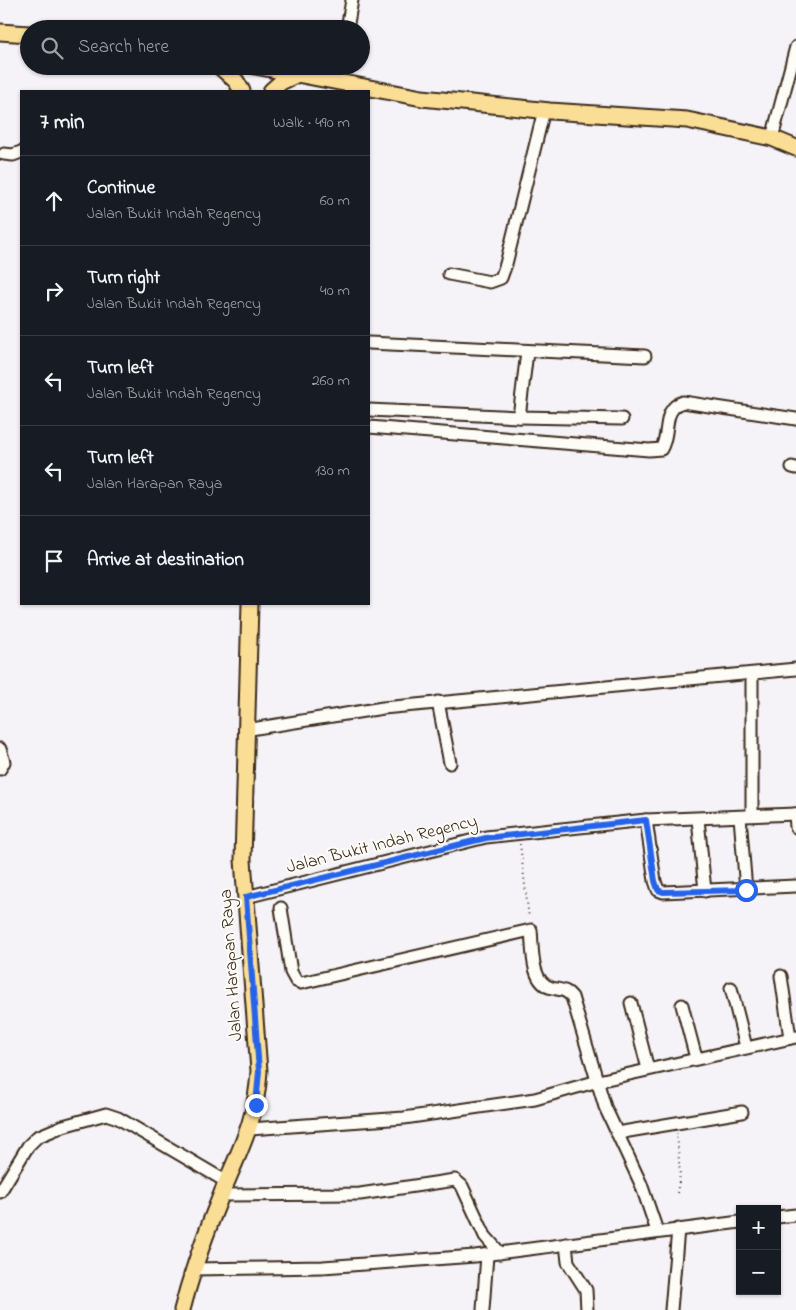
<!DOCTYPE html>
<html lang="en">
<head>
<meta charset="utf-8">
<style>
	:root { --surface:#171b24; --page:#242831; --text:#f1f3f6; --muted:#9ea1a6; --line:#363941 }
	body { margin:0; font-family:"Indie Flower",sans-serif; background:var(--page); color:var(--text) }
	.controls { position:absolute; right:15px; bottom:15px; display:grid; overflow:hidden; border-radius:0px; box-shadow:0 1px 4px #0004 }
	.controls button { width:45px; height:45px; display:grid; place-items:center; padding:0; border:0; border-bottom:1px solid var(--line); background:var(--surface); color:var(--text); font:25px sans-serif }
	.stop { position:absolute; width:15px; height:15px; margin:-11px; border:4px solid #2563eb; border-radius:50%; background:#fff }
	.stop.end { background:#2563eb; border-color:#fff; box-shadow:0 1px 5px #0008 }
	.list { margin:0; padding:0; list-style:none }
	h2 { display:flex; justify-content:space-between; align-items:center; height:65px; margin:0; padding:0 20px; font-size:21px }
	h2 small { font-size:16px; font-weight:400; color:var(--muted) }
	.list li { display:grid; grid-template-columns:32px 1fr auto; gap:15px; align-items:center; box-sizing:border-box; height:90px; padding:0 20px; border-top:1px solid var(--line) }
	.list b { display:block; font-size:19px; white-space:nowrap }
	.list p { margin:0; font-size:16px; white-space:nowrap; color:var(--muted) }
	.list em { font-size:16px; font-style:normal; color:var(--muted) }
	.icon { flex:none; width:28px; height:28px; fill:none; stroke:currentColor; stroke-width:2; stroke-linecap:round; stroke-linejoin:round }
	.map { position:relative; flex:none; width:796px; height:1310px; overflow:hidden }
	.search { position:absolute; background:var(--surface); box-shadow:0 1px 4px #0004; left:20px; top:20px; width:350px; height:55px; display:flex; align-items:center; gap:12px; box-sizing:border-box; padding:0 18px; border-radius:28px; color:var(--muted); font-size:19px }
	.panel { position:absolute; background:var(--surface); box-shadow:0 1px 4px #0004; left:20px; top:90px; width:350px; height:515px; border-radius:0px }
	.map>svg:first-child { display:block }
</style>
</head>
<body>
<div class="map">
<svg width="796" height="1310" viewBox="0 0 796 1310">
	<rect width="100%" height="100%" fill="#f5f3f7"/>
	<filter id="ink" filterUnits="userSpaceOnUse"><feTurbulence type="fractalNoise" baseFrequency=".02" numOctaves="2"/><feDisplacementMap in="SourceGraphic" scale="10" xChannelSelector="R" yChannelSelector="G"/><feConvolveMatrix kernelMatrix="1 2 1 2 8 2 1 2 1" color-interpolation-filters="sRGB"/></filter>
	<g filter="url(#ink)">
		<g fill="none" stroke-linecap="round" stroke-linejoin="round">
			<!-- minor casing -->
			<g stroke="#3b2a1e" stroke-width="15">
				<g id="minor">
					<polyline points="347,29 352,0"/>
					<polyline points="337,82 340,66"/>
					<polyline points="772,138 796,47"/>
					<polyline points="4,154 13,155 21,152"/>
					<polyline points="449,274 490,282 501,278 506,264 544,110"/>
					<polyline points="369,343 645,356"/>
					<polyline points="369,410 519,417 622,419"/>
					<polyline points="519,417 527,352"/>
					<path d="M369 427 649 450 661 449C671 433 661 409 683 402L796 419"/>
					<polyline points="792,467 796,468"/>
					<polyline points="752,674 752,815"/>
					<polyline points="438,702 450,763"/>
					<polyline points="245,730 383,708 796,669"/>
					<polyline points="0,749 4,762 0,769"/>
					<polyline points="795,814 796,827"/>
					<polyline points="740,817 746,890"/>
					<polyline points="698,819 705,891"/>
					<polyline points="646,820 655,881 658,890 663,892 796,886"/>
					<polyline points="246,897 486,837 646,820 796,814"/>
					<path d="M281 908 291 972 296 981 301 983 531 930C533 948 530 983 552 988 560 990 566 989 572 997L605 1107 641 1184 657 1231"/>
					<polyline points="781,976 790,1038"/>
					<polyline points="731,988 746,1047"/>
					<polyline points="631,1003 648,1069"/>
					<polyline points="682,1005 696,1058"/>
					<polyline points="250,1129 404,1118 535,1099 598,1081 796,1037"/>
					<polyline points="617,1133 742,1112"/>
					<polyline points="0,1192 28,1146 37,1137 63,1126 106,1114 118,1118 227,1182"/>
					<polyline points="221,1195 360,1194 455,1180 462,1186 485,1236 500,1253"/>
					<polyline points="777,1217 796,1215"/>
					<polyline points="566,1244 568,1262 586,1290 587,1310"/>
					<polyline points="193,1269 323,1267 475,1256 740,1222"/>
					<polyline points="483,1310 487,1255"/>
					<polyline points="671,1310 678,1229"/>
				</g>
			</g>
			<!-- major casing -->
			<g stroke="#3b2a1e" stroke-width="19">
				<g id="major">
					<polyline points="0,32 29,34"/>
					<polyline points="219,66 236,81 242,91"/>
					<polyline points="255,66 422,98 550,111 687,120 772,138 796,148"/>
					<polyline points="271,91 281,82 298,74"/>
					<path d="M182 1310C192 1271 205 1235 220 1198 239 1150 256 1124 259 1071L243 860 250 604"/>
				</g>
			</g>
			<!-- path -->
			<g stroke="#3b2a1e" stroke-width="2" stroke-dasharray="1 4" stroke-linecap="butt">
				<polyline points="520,844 529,918"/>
				<polyline points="677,1193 680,1175 677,1133"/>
			</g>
			<!-- minor -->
			<use href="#minor" stroke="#fdfcf7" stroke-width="11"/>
			<!-- major -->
			<use href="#major" stroke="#fbde96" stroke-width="15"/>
		</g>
	</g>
	<g fill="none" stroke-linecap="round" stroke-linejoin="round" filter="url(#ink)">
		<!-- route -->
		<polyline stroke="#2563eb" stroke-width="6" points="256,1105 259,1071 246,897 486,838 646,820 655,881 658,890 663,892 746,890"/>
	</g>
	<g text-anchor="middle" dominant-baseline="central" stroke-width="4" stroke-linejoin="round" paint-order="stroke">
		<!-- street labels -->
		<g font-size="18" fill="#3b2a1e" stroke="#fdfcf7">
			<text transform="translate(382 845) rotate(-14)">Jalan Bukit Indah Regency</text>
			<text transform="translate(232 965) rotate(-94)">Jalan Harapan Raya</text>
		</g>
	</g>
</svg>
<div class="controls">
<button>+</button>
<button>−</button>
</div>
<div class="stop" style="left:746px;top:890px"></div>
<div class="stop end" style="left:256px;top:1105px"></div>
<div class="search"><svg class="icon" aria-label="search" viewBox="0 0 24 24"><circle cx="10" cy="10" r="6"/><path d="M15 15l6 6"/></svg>Search here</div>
<section class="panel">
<h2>7 min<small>Walk · 490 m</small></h2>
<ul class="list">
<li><svg class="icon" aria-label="ahead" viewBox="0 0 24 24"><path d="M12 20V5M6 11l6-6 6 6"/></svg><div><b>Continue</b><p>Jalan Bukit Indah Regency</p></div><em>60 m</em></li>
<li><svg class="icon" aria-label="right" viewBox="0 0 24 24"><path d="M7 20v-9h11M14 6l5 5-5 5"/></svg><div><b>Turn right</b><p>Jalan Bukit Indah Regency</p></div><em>40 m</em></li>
<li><svg class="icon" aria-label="left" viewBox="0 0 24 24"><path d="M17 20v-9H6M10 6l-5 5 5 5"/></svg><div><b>Turn left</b><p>Jalan Bukit Indah Regency</p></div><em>260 m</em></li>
<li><svg class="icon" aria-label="left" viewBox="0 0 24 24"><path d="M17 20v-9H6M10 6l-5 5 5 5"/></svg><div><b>Turn left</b><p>Jalan Harapan Raya</p></div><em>130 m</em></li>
<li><svg class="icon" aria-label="arrive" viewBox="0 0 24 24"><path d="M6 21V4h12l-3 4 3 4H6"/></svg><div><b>Arrive at destination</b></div></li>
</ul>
</section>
</div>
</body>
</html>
